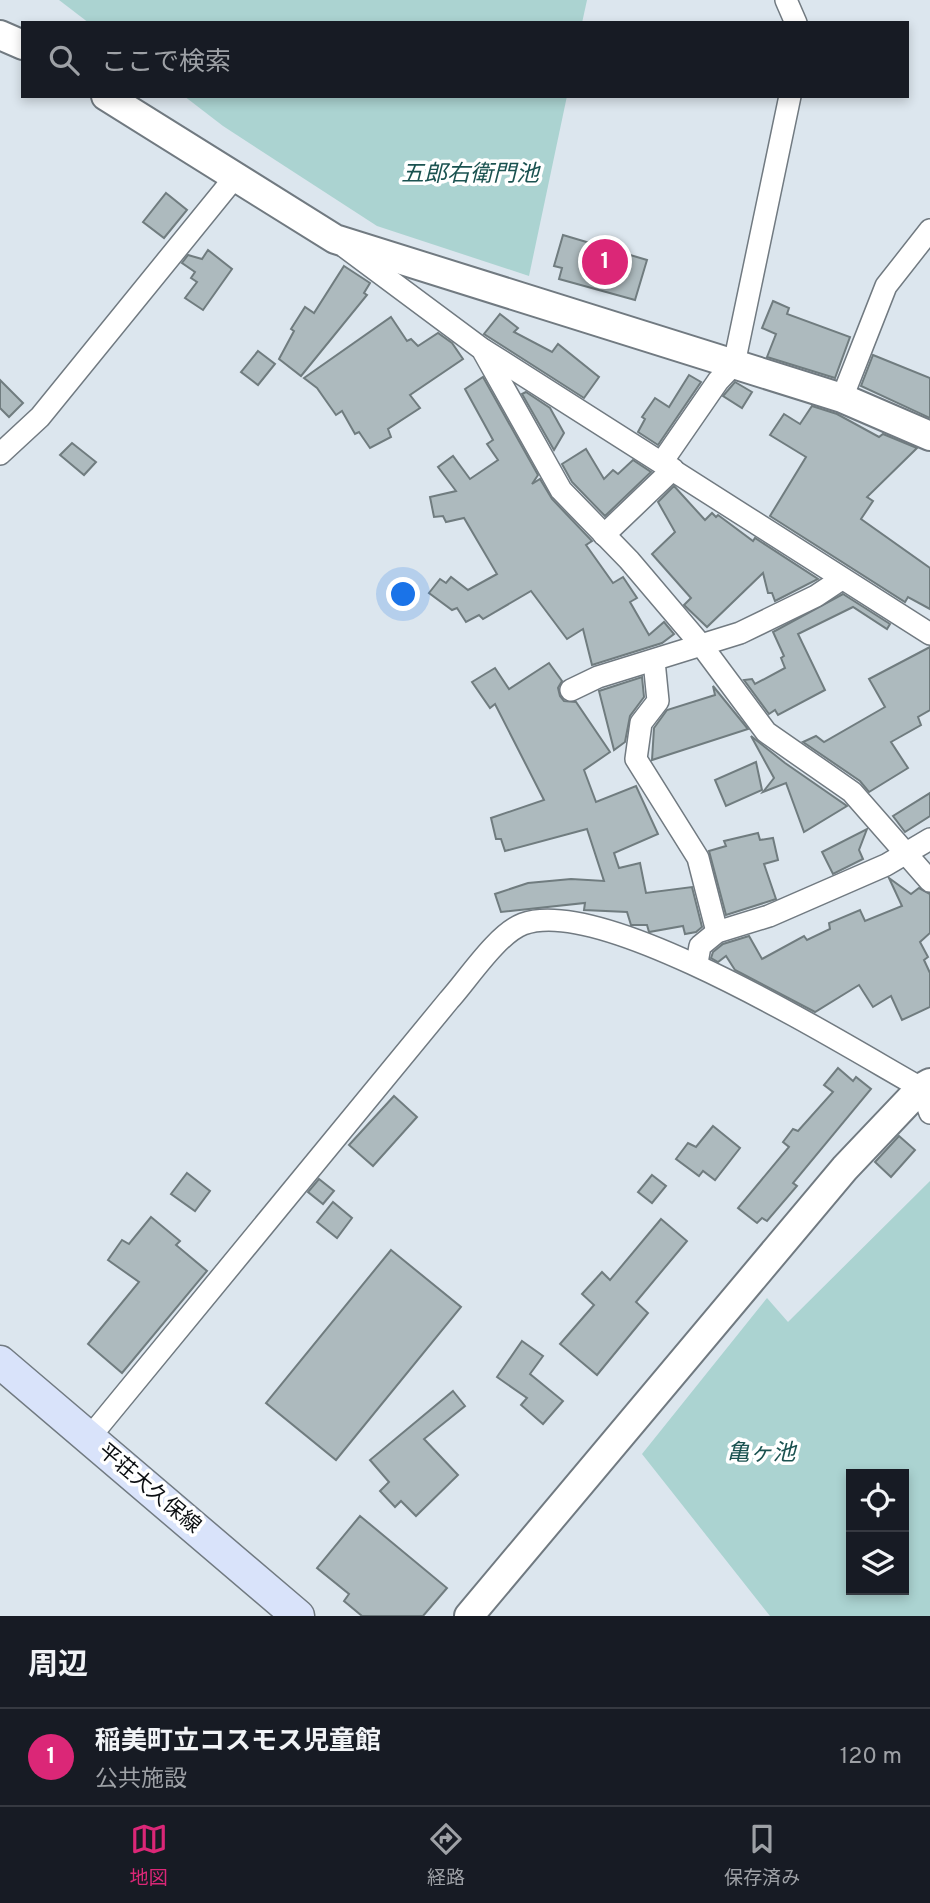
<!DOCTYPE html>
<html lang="ja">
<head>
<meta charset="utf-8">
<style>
	:root { --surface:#171b24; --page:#20242c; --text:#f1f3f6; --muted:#9ea1a6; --line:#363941; --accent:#db2777 }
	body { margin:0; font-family:Overpass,"Noto Sans JP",sans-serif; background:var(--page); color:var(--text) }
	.controls { position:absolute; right:21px; bottom:21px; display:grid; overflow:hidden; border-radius:0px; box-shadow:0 4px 10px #0003 }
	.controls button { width:63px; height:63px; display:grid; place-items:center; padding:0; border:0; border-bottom:2px solid var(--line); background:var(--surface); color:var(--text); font:35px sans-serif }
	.you { position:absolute; left:404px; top:595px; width:24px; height:24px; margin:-18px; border:5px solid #fff; border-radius:50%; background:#1a73e8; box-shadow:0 0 0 10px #1a73e833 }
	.badge { display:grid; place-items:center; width:46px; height:46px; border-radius:50%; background:var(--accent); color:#fff; font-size:23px; font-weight:700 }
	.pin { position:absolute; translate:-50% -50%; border:4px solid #fff; box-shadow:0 2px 7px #0006 }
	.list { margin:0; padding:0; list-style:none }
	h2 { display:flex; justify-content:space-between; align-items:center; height:91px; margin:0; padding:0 28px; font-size:30px }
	h2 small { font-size:23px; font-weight:400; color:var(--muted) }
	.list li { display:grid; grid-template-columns:46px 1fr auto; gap:21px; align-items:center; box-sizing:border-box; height:98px; padding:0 28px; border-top:2px solid var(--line) }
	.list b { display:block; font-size:26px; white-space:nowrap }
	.list p { margin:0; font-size:23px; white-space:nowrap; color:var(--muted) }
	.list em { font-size:23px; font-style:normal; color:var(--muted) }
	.icon { flex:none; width:38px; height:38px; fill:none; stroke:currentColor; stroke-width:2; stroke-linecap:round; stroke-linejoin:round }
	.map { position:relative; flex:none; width:930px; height:1616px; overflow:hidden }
	.search { position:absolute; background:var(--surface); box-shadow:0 4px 10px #0003; left:21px; right:21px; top:21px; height:77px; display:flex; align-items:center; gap:18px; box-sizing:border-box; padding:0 24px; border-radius:0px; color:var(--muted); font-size:26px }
	.sheet { height:189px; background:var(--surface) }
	nav { display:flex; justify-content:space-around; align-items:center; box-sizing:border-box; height:98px; border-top:2px solid var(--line); background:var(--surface); font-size:19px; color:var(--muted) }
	nav a { display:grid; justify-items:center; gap:4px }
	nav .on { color:var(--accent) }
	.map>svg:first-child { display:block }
</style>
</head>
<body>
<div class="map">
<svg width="930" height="1616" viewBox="0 0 930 1616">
	<rect width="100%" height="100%" fill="#dce6ee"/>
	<!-- water -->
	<g fill="#abd3d1" fill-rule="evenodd">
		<polygon points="59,0 587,0 582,23 89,23"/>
		<polygon points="184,96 567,96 529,276 377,226 223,126"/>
		<path d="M930 1181V1616H770L642 1454 767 1298 788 1322ZM904 1474V1590H851V1474Z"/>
	</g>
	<!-- building -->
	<g fill="#adbabe" stroke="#707c7f" stroke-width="2">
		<polygon points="166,193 187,210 164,238 143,222"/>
		<polygon points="563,235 647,260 635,300 559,279 562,268 554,266"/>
		<polygon points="208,250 232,269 203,310 185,298 197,282 191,278 195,272 182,263 188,255 202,259"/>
		<polygon points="344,266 370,283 364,293 367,295 301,376 279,359 294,331 291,329 305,307 314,313"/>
		<polygon points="773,301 789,308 787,314 850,337 835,378 767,357 776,334 762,328"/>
		<polygon points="500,314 518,328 514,332 552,352 558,344 599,377 584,398 484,334"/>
		<polygon points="391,317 407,341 411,339 418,346 438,333 452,343 463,359 410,395 420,408 388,429 391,437 370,448 359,432 355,434 342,411 336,415 317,388 304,378"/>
		<polygon points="258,351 275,364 258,385 241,372"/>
		<polygon points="873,355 930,378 930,418 861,386"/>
		<polygon points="689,375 701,382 658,445 638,432 645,419 642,417 655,398 669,407"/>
		<polygon points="483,377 538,475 532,484 540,479 552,499 592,541 586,545 613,583 623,577 637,598 630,602 649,635 664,622 674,634 662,643 592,665 583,629 567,639 531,591 483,619 479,615 466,622 457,608 452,610 429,593 440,579 446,583 451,577 468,590 497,574 464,518 446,522 443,516 434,517 430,497 456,491 438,467 453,456 470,479 498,460 487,444 493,440 465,389"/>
		<polygon points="0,380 23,403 9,417 0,408"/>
		<polygon points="735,382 752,392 742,408 723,396"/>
		<polygon points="526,392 550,408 564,433 554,450 522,394"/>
		<polygon points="812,406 837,414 879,437 883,434 917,448 867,497 873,501 861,519 930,568 930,609 908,597 905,602 770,516 806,457 770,435 784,414 800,424"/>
		<polygon points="72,443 96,462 84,475 60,455"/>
		<polygon points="586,449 604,479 613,470 618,474 633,460 651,472 605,516 572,482 562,464"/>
		<polygon points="674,486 705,520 712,513 716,517 718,515 753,541 755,538 818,579 775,601 772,593 768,593 763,573 707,627 684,605 691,598 652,554 675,532 658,502"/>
		<polygon points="843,594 890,624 887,629 853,607 798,634 825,690 778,715 775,710 769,714 744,680 752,679 755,684 785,668 781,658 784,656 773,632"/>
		<polygon points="930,647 930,710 918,717 921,725 891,742 908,768 869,792 860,781 803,742 816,736 824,742 885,707 869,679"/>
		<polygon points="549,663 562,681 558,688 560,696 564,701 576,702 610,752 584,770 596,802 636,786 658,834 614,853 619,868 640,863 646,893 692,887 702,927 696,932 685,934 683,926 649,932 647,925 631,925 627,912 584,910 585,903 501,912 495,894 528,883 571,879 604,881 587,829 505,851 501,839 496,839 491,818 544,800 495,704 490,708 472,682 495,668 509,689"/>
		<polygon points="642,677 644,697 630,716 625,742 614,750 599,691"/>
		<polygon points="713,686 748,729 652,760 654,728 667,710 715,695"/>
		<polygon points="751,736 785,763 847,806 804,832 786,783 763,792 774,778"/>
		<polygon points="756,762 762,790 726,806 715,780"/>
		<polygon points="930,793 930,816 905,832 893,816"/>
		<polygon points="867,829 859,850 863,859 833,874 822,852"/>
		<polygon points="758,833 760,840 773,838 778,860 764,864 776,899 726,915 709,851 726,846 724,841"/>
		<polygon points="889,878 911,894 919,888 930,894 930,933 920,942 928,957 924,960 930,973 930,1007 902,1020 891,996 873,1007 859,985 815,1012 735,970 726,956 718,962 711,958 713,952 723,944 749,936 762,959 804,936 807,940 830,929 829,923 860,910 865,921 902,906"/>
		<polygon points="838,1068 853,1081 856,1077 871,1089 793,1183 797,1186 767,1221 762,1218 757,1223 738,1208 789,1147 783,1142 793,1129 798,1131 833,1092 824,1085"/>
		<polygon points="394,1096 417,1117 373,1166 349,1145"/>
		<polygon points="713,1126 740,1148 715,1180 703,1171 699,1176 676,1159 688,1143 696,1147"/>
		<polygon points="899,1136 915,1150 891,1177 875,1162"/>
		<polygon points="187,1173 210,1191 195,1211 171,1194"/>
		<polygon points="652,1175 666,1186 652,1203 638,1192"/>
		<polygon points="319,1179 334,1191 323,1204 308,1192"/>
		<polygon points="333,1202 352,1218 337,1238 317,1222"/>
		<polygon points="151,1217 180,1241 176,1245 207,1271 122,1373 88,1344 139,1282 108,1260 122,1240 129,1244"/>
		<polygon points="661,1219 687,1241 636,1302 648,1313 597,1375 560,1344 594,1305 582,1294 602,1272 610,1280"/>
		<polygon points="391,1250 461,1307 336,1460 266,1403"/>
		<polygon points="522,1341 543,1356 530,1374 563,1401 543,1424 521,1405 527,1398 497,1377"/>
		<polygon points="453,1391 465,1406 424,1439 458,1475 416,1516 401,1501 395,1507 380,1491 389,1482 370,1460"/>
		<polygon points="360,1516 447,1588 423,1616 362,1616 344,1601 349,1594 317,1568"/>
	</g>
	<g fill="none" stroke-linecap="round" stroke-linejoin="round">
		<!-- minor casing -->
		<g stroke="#717a81" stroke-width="24">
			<g id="minor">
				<polyline points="786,0 796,23"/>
				<polyline points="345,247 482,349 561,490 629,560 702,646 766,732 852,792 930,881"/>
				<polyline points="484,350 930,634"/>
				<polyline points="842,398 886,286 930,230"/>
				<polyline points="0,454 40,417 235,177"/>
				<polyline points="662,462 718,381 734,364 790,96"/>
				<polyline points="604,535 673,469"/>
				<polyline points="654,661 658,701 641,723 636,759 698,858 717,932"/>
				<polyline points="571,690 598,677 740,633 816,596 840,580"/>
				<polyline points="697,963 700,946 717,932 769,916 886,865 930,839"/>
				<path d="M89 1438 449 1000C468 979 497 934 523 924 604 894 844 1045 921 1088L930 1113"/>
			</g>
		</g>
		<!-- tertiary casing -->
		<g stroke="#717a81" stroke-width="32">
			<g id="tertiary">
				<polyline points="0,35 23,45"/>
				<polyline points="106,96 335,239 842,398 930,436"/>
				<polyline points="469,1616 845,1168 921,1088 930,1083"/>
			</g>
		</g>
		<!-- secondary casing -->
		<g stroke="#717a81" stroke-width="35">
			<polyline id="secondary" points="0,1362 298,1616"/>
		</g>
		<!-- minor -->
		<use href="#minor" stroke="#fff" stroke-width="21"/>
		<!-- tertiary -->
		<use href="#tertiary" stroke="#fff" stroke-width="28"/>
		<!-- secondary -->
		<use href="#secondary" stroke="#d9e3fa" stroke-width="32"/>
	</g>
	<g text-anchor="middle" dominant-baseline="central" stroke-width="7" stroke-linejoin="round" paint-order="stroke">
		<!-- street labels -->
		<g font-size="21" fill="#0c0f12" stroke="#fff">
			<text transform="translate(149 1489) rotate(40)">平荘大久保線</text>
		</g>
		<!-- water labels -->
		<g font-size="23" font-style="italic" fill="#1a5250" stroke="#fff">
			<text x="470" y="175">五郎右衛門池</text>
			<text x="761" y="1454">亀ヶ池</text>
		</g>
	</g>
</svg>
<div class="controls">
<button><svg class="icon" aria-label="locate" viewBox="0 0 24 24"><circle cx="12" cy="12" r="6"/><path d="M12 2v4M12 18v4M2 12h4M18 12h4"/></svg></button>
<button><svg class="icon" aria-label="layers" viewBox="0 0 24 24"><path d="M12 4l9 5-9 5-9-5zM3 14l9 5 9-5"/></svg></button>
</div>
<div class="you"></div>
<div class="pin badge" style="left:605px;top:262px">1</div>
<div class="search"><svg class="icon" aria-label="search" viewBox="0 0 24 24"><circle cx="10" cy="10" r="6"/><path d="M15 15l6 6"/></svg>ここで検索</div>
</div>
<section class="sheet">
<h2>周辺<small></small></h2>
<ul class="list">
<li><span class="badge">1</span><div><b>稲美町立コスモス児童館</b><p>公共施設</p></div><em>120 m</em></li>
</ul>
</section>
<nav>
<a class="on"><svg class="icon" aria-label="map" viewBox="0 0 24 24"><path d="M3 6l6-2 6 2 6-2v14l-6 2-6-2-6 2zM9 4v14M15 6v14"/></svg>地図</a>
<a><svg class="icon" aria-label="directions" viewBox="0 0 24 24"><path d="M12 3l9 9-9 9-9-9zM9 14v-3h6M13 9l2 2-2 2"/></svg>経路</a>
<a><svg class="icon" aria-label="saved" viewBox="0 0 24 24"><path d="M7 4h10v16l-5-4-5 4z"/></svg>保存済み</a>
</nav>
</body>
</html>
